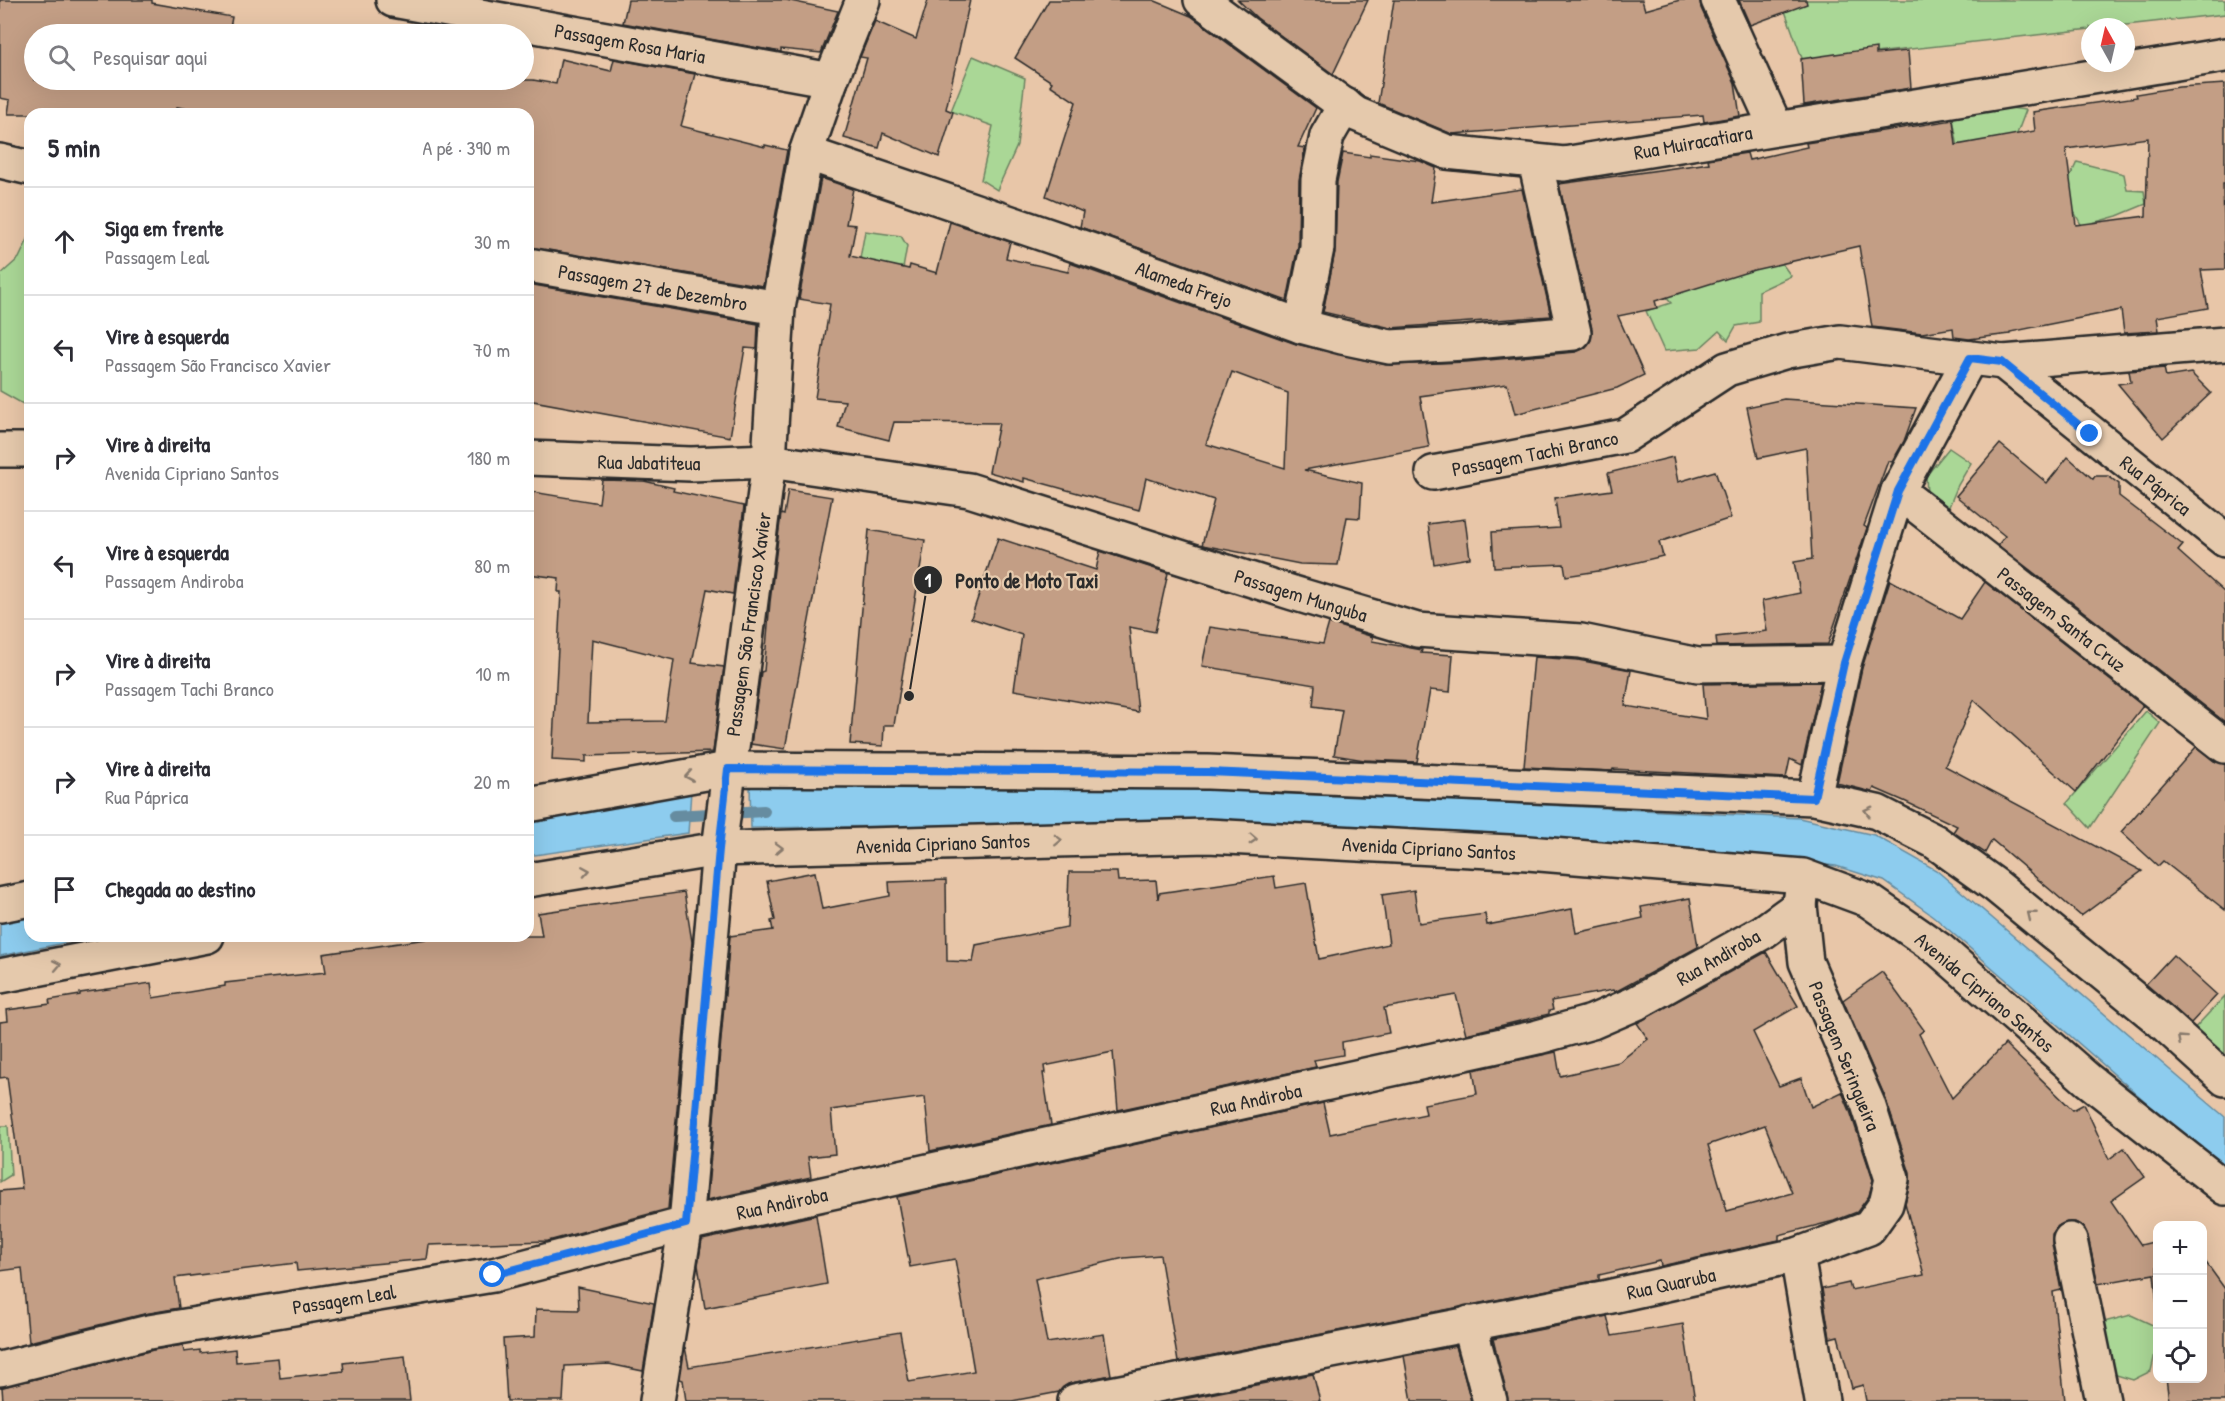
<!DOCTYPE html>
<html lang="pt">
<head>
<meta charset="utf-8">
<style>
	:root { --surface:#fff; --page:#f7f7f7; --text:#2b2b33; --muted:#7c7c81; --line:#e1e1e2 }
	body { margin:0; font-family:"Patrick Hand",sans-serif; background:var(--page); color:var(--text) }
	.controls { position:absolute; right:18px; bottom:18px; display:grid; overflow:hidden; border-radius:12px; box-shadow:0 6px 24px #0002 }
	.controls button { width:54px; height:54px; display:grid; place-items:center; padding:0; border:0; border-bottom:2px solid var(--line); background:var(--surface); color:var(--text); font:30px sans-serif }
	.compass { position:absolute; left:2081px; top:18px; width:54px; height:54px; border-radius:50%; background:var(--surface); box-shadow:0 6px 24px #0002; rotate:352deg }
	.stop { position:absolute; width:18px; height:18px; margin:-14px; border:4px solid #1a73e8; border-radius:50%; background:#fff }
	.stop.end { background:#1a73e8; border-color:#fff; box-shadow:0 2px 6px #0008 }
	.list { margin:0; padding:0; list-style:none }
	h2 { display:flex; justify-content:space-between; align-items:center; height:78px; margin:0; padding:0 24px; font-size:26px }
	h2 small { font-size:20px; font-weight:400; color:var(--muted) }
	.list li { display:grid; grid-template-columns:39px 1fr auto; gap:18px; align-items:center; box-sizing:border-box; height:108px; padding:0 24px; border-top:2px solid var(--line) }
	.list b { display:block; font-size:22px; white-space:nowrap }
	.list p { margin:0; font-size:20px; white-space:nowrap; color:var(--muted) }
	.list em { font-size:20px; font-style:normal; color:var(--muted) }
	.icon { flex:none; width:33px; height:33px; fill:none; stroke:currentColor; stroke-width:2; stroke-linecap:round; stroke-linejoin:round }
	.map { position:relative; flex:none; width:2225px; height:1401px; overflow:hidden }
	.search { position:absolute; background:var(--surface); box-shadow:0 6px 24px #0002; left:24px; top:24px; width:510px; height:66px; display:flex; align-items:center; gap:15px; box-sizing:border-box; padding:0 21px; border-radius:33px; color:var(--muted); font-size:22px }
	.panel { position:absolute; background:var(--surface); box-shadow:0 6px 24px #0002; left:24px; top:108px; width:510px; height:834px; border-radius:18px }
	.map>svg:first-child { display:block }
</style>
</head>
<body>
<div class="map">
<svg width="2225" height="1401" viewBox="0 0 2225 1401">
	<rect width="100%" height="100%" fill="#e8c6a8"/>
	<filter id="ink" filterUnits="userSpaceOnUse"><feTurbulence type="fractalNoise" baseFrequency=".0167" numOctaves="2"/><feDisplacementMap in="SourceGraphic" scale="12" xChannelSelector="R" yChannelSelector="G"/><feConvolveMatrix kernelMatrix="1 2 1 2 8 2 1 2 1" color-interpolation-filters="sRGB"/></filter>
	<g filter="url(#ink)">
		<!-- green -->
		<g fill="#aad796" stroke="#6a8160" stroke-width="1.5">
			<polygon points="1781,0 2225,0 2225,14 2108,27 2090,27 2090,29 1803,61"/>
			<polygon points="973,56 1025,78 1017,146 997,190 981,180 993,126 951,111"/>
			<polygon points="1987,105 2026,110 2017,134 1997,140 1972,231 1952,112"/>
			<polygon points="2077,162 2124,174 2127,190 2144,191 2146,204 2117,216 2082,226 2063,192"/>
			<polygon points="865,231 901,236 907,246 895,314 850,314"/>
			<polygon points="30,235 30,408 0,391 0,275 19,258"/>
			<polygon points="1778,258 1791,276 1759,291 1759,322 1736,326 1728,340 1719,331 1700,348 1664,351 1646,311 1671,303 1651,281"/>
			<polygon points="1949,448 1971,463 1958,485 1946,514 1927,495 1926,476"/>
			<polygon points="2146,711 2160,723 2090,828 2067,803"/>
			<polygon points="2225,996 2225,1065 2190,1033"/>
			<polygon points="0,1126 8,1126 11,1175 0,1182"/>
			<polygon points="2131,1315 2157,1327 2157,1345 2151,1371 2133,1380 2113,1374 2100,1323"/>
		</g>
		<!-- water -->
		<g fill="#8dccee" stroke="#668ca0" stroke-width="1.5">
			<polygon points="750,784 1137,784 1799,818 1874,835 1936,870 2225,1117 2225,1171 1933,916 1884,881 1836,866 1754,857 1183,822 751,828"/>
			<polygon points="691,791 688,833 528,856 528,822"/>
			<polygon points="30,914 30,936 98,936 0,956 0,920"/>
		</g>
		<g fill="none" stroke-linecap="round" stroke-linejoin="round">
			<!-- stream -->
			<polyline stroke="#668ca0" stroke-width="12" points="674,816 764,811"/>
		</g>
		<!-- building -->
		<g fill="#c39e85" stroke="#2b2b2b" stroke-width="1.5" fill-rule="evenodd">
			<polygon points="0,0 152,0 152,3 232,17 230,28 261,34 34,34 34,80 533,80 556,84 561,59 611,71 614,59 695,74 681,126 765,147 765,145 787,150 763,286 528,247 528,114 216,114 177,107 176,114 8,114 10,100 0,98"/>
			<polygon points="628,0 786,0 838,11 821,53 781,49 781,52 623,23"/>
			<polygon points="928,0 970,0 946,109 953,112 939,157 883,133 879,148 844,138 867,58 860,57 875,21 916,39"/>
			<polygon points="1049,0 1153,0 1191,16 1316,108 1298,147 1305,148 1299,180 1298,246 1287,301 1080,227 1083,212 1046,196 1076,102 1050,85 1052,82 1015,58"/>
			<polygon points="1238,0 1368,0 1333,74 1257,18"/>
			<polygon points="1394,0 1642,0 1645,10 1680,0 1700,0 1701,8 1735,83 1740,116 1704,122 1703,115 1452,134 1378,103"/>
			<polygon points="1739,0 1806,0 1807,4 1750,25"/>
			<polygon points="1876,48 1876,54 1908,51 1911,88 1804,105 1801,59"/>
			<path d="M2225 84V184H2223L2225 269 2201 270 2208 308 2157 317 2159 331 2124 333 2121 310 2010 332V334L1969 339 1954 337 1953 328 1922 333 1872 327 1859 246 1754 270 1655 301 1657 308 1618 316 1644 375 1617 388 1515 414 1507 384 1420 396 1429 447 1304 470 1362 483 1360 518 1347 517 1338 565 1300 564 1202 545 1214 500 1146 478 1139 510 1024 478V482L989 472 999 423 894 422 889 440 838 427 845 401 815 398 830 304 799 299 821 178 853 189 846 224 856 225 850 256 909 269 910 265 937 273 950 222 1010 242 1006 258 1068 272 1070 263 1296 344 1386 365 1466 362 1576 352 1585 348 1591 340 1592 329 1559 184 1709 163 1708 159 1747 153 1749 160 1807 147 1806 143 1953 120 1956 145 2035 131 2033 112 2137 97 2136 94 2179 87ZM2148 138 2146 216 2076 225 2066 149ZM1232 372 1288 393 1285 468 1206 444Z"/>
			<polygon points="1343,153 1370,157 1370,154 1420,161 1436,168 1431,202 1522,189 1551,316 1391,328 1323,312 1335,252 1337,182"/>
			<polygon points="528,284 758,324 757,349 745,348 730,437 528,400"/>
			<polygon points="2164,368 2166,377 2191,373 2211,393 2163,438 2118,384 2131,382 2129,371"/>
			<polygon points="1784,399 1916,408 1904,441 1892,462 1888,461 1864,526 1867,528 1828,644 1717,646 1716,637 1767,631 1762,601 1800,593 1794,562 1812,559 1806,448 1758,458 1747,407"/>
			<polygon points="2000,444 2047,483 2068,457 2093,479 2095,476 2108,476 2119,484 2119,496 2183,545 2178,551 2225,593 2225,722 1998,545 2005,536 1956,496"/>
			<polygon points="1673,457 1678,482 1715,471 1731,518 1659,542 1663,556 1605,570 1566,576 1564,564 1494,567 1492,532 1559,528 1555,498 1612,490 1608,473"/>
			<path d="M602 480 644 481 674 488 673 491 744 506 733 594 707 589 692 663 724 667 713 752 586 756V762L552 760 561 592H558L559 578 528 574V530L533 492 599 503ZM592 639 674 660 665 721 588 722Z"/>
			<polygon points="788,490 832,497 785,749 751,744 761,672 764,671 770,602 781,514 784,515"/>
			<polygon points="1465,519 1470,558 1434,564 1428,524"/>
			<polygon points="869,530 925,540 894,725 884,725 883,746 850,744"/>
			<polygon points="998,538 1096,570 1100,551 1168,573 1155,632 1129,627 1138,712 1014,690 1022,635 971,618"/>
			<polygon points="1890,580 1960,619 1985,582 2143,706 2076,792 1974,700 1945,766 2142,871 2081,916 1992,840 1985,853 1953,832 1957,826 1904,801 1874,788 1872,792 1837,783 1862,668"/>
			<polygon points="1329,623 1373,637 1372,641 1422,650 1421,653 1453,655 1450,692 1430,690 1417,762 1364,760 1334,755 1342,710 1313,706 1315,685 1202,666 1210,627 1323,644"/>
			<polygon points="1534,657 1578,660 1631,670 1625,706 1706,719 1703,684 1821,682 1802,765 1790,759 1786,778 1613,769 1612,771 1524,767"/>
			<polygon points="2196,747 2214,761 2225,764 2225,910 2163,861 2158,866 2121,832"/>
			<polygon points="815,872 822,909 890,896 889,882 946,880 947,961 973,962 976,945 1067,927 1069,872 1117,872 1118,881 1156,880 1158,899 1159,893 1274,876 1276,888 1306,883 1319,959 1389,944 1382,895 1414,890 1419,923 1485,914 1487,925 1572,909 1576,933 1643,918 1641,907 1690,898 1698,947 1615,992 1613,990 1551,1001 1553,1010 1549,1011 1549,1014 1466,1034 1456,995 1384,1008 1389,1033 1342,1042 1343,1055 1314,1060 1316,1067 1118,1110 1113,1052 1044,1066 1045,1073 1043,1073 1051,1125 930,1151 925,1097 831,1110 835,1154 808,1157 811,1177 707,1200 730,936 773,930 771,921 775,920 767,881"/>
			<polygon points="684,892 692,942 668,1209 548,1241 429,1245 427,1259 297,1271 296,1263 175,1278 179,1308 144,1314 29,1342 22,1268 0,1271 0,1191 22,1189 7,1077 0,1078 0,1022 8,1021 7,1010 50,1004 49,1000 80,995 80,993 151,983 153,998 225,986 225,983 326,972 323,954 426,939 426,936 542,936 538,913"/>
			<path d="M1766 952 1798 1006 1753 1032 1779 1086 1801 1078 1811 1107 1842 1092 1850 1111 1873 1180 1869 1196 1857 1212 1834 1221 1779 1235V1240L1661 1266 1660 1261 1599 1275V1280L1178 1362 1160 1255 1124 1258 1035 1279 1047 1343 1104 1334 1111 1375 1071 1383 1063 1387 1059 1392 1012 1401H686L683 1380 680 1379 685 1347 689 1367 900 1332 909 1382 974 1371 955 1259 910 1267 897 1197 1323 1103 1330 1134 1426 1114 1424 1104 1477 1094 1473 1070 1556 1052 1560 1076 1619 1062 1648 1039 1637 1023ZM1765 1125 1792 1193 1727 1211 1708 1145Z"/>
			<polygon points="2173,955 2217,995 2191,1023 2146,984"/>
			<polygon points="1882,972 1924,1030 1919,1034 1952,1098 2005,1044 2073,1110 2084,1104 2109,1159 2124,1148 2145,1177 2111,1201 2141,1245 2157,1241 2157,1305 2154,1274 2098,1284 2088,1236 2084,1227 2075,1222 2067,1222 2058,1226 2052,1234 2052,1244 2061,1290 2053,1292 2065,1401 1866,1401 1863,1385 1852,1388 1838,1336 1830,1338 1822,1289 1849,1283 1851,1290 1924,1275 1905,1203 1910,1183 1910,1173 1885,1097 1843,1000"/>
			<polygon points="816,1215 827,1284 705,1308 698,1265 702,1240"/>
			<polygon points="2202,1257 2225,1289 2225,1401 2169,1401 2166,1378 2202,1378"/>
			<polygon points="578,1287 654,1303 643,1371 609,1364 565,1366 563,1401 507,1401 503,1339 535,1337 536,1309 579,1310"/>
			<polygon points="1607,1316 1612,1336 1683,1324 1695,1401 1508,1401 1493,1339"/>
			<polygon points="183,1345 184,1352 200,1350 200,1353 235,1349 236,1362 278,1358 280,1378 344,1371 343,1363 405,1356 410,1401 3,1401 2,1387 153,1350"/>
			<polygon points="1456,1346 1471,1401 1412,1401 1404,1356"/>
			<polygon points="1313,1374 1320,1401 1184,1401 1184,1399"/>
		</g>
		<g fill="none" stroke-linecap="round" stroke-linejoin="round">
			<!-- street casing -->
			<g stroke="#2b2b2b" stroke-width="38">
				<g id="street">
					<polyline points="393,0 831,80"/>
					<polyline points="1201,0 1356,114 1447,152 1564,164 2225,55"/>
					<polyline points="1718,0 1776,128"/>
					<polyline points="806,153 1102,254 1301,326 1342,337 1390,347 1465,343 1574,333 1535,161"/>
					<polyline points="0,161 30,168"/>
					<polyline points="528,265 778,308"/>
					<polyline points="1301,326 1317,248 1318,180 1327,136 1345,105"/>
					<polyline points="2003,362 2225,540"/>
					<polyline points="0,450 30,450"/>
					<polyline points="528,458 691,464 769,461 969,490 1293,593 1417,630 1581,641 1698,665 1844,663"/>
					<polyline points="1433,473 1625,436 1727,369 1787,351 1840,342 2003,362 2225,344"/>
					<polyline points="1898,491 2225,746"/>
					<polyline points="1814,798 1844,663 1898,491 1970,358"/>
					<polyline points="2070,1240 2103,1401"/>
					<polyline points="1797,1255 1822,1401"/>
					<polyline points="1469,1323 1490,1401"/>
					<polyline points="0,1369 149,1332 493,1275 686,1224 1538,1037 1592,1022 1636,1003 1763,932 1800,905"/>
					<polyline points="657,1401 686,1224 719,849 769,461 778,308 806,153 831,80 863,0"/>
					<polyline points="1075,1401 1603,1298 1797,1255 1869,1228 1886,1204 1892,1179 1868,1104 1806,962 1800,905 1802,888"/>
				</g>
			</g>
			<!-- secondary casing -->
			<g stroke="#2b2b2b" stroke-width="38">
				<g id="secondary">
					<polyline points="528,805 728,769 1208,772 1814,798 1877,812 1934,841 1995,885 2161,1021 2225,1079"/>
					<polyline points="528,880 719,849 1208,836 1528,853 1803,876 1868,900 1940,950 2088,1080 2225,1188"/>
					<polyline points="0,905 30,899"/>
					<polyline points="0,976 207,936"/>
				</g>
			</g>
			<!-- street -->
			<use href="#street" stroke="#e5c9ac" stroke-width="33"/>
			<!-- secondary -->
			<use href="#secondary" stroke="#e5c9ac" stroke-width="33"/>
		</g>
		<!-- one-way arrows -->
		<defs><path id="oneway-chevron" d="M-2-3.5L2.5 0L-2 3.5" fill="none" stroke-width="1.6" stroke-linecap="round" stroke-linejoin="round" transform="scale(1.5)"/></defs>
		<g stroke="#887a6c">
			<use href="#oneway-chevron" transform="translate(689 776) rotate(170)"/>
			<use href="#oneway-chevron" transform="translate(1868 811) rotate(-165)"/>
			<use href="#oneway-chevron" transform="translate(1253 839) rotate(3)"/>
			<use href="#oneway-chevron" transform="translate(1058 840) rotate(-2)"/>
			<use href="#oneway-chevron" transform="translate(779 848) rotate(-2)"/>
			<use href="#oneway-chevron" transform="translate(586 871) rotate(-9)"/>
			<use href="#oneway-chevron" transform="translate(2031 915) rotate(-141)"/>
			<use href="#oneway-chevron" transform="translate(57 965) rotate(-11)"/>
			<use href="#oneway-chevron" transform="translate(2181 1039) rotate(-138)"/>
		</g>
	</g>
	<g fill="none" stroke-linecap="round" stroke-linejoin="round" filter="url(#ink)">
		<!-- route -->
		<polyline stroke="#1a73e8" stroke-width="8" points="493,1275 686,1224 719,849 728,769 1208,772 1814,798 1844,663 1898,491 1970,358 2002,362 2090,434"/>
	</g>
	<g text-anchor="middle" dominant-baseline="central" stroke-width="4.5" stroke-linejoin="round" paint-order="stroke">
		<!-- street labels -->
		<g font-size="20" fill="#2b2b2b" stroke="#e5c9ac">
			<text transform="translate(630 43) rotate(10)">Passagem Rosa Maria</text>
			<text transform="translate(1693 142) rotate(-10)">Rua Muiracatiara</text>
			<text transform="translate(1184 284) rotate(20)">Alameda Frejo</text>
			<text transform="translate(653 287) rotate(10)">Passagem 27 de Dezembro</text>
			<text transform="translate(1535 453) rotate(-11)">Passagem Tachi Branco</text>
			<text transform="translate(649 462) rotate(1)">Rua Jabatiteua</text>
			<text transform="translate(2156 485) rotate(38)">Rua Páprica</text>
			<text transform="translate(1301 595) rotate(17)">Passagem Munguba</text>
			<text transform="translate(2062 619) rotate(38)">Passagem Santa Cruz</text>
			<text transform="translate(748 624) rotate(-82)">Passagem São Francisco Xavier</text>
			<text transform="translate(943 843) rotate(-2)">Avenida Cipriano Santos</text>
			<text transform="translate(1429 848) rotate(3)">Avenida Cipriano Santos</text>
			<text transform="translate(1718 957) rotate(-30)">Rua Andiroba</text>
			<text transform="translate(1985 992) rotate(40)">Avenida Cipriano Santos</text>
			<text transform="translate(1845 1056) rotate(68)">Passagem Seringueira</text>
			<text transform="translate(1256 1099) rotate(-12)">Rua Andiroba</text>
			<text transform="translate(782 1203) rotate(-12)">Rua Andiroba</text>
			<text transform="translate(1671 1283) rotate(-12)">Rua Quaruba</text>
			<text transform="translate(344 1299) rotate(-9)">Passagem Leal</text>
		</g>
	</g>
	<!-- callouts -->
	<path fill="none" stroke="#2b2b2b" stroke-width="2" d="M909 696L928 580"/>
	<g fill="#2b2b2b" stroke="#e5c9ac" stroke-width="2">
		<circle cx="909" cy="696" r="6"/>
		<circle cx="928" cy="580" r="15"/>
	</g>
	<g font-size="18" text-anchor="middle" font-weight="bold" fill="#fff">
		<text x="928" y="587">1</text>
	</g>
	<g font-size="21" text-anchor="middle" font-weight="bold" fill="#2b2b2b" stroke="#e5c9ac" stroke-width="4.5" stroke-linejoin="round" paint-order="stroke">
		<text x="1027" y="588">Ponto de Moto Taxi</text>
	</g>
</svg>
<div class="controls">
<button>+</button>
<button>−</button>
<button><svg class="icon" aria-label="locate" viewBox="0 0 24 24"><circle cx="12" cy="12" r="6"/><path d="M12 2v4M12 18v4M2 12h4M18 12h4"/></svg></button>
</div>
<svg class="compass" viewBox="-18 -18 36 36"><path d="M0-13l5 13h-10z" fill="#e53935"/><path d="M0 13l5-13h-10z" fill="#7c7c81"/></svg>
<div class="stop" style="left:493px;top:1275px"></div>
<div class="stop end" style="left:2090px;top:434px"></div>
<div class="search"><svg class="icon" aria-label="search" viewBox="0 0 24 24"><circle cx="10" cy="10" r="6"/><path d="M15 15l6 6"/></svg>Pesquisar aqui</div>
<section class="panel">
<h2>5 min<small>A pé · 390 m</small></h2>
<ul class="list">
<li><svg class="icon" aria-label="ahead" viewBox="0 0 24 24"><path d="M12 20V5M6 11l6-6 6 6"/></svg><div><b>Siga em frente</b><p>Passagem Leal</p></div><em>30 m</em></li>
<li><svg class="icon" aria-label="left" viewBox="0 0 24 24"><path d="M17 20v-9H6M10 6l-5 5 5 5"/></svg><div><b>Vire à esquerda</b><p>Passagem São Francisco Xavier</p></div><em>70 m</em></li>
<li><svg class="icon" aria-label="right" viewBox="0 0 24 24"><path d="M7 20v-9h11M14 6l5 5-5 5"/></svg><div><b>Vire à direita</b><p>Avenida Cipriano Santos</p></div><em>180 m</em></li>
<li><svg class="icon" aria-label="left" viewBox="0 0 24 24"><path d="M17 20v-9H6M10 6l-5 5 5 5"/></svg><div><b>Vire à esquerda</b><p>Passagem Andiroba</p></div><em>80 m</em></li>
<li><svg class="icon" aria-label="right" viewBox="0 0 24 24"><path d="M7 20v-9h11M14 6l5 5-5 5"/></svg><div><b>Vire à direita</b><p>Passagem Tachi Branco</p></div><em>10 m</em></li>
<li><svg class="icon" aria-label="right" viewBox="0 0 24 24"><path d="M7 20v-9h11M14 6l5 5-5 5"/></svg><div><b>Vire à direita</b><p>Rua Páprica</p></div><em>20 m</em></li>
<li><svg class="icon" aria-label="arrive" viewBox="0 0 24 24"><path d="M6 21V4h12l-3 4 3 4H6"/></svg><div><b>Chegada ao destino</b></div></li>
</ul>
</section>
</div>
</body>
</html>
